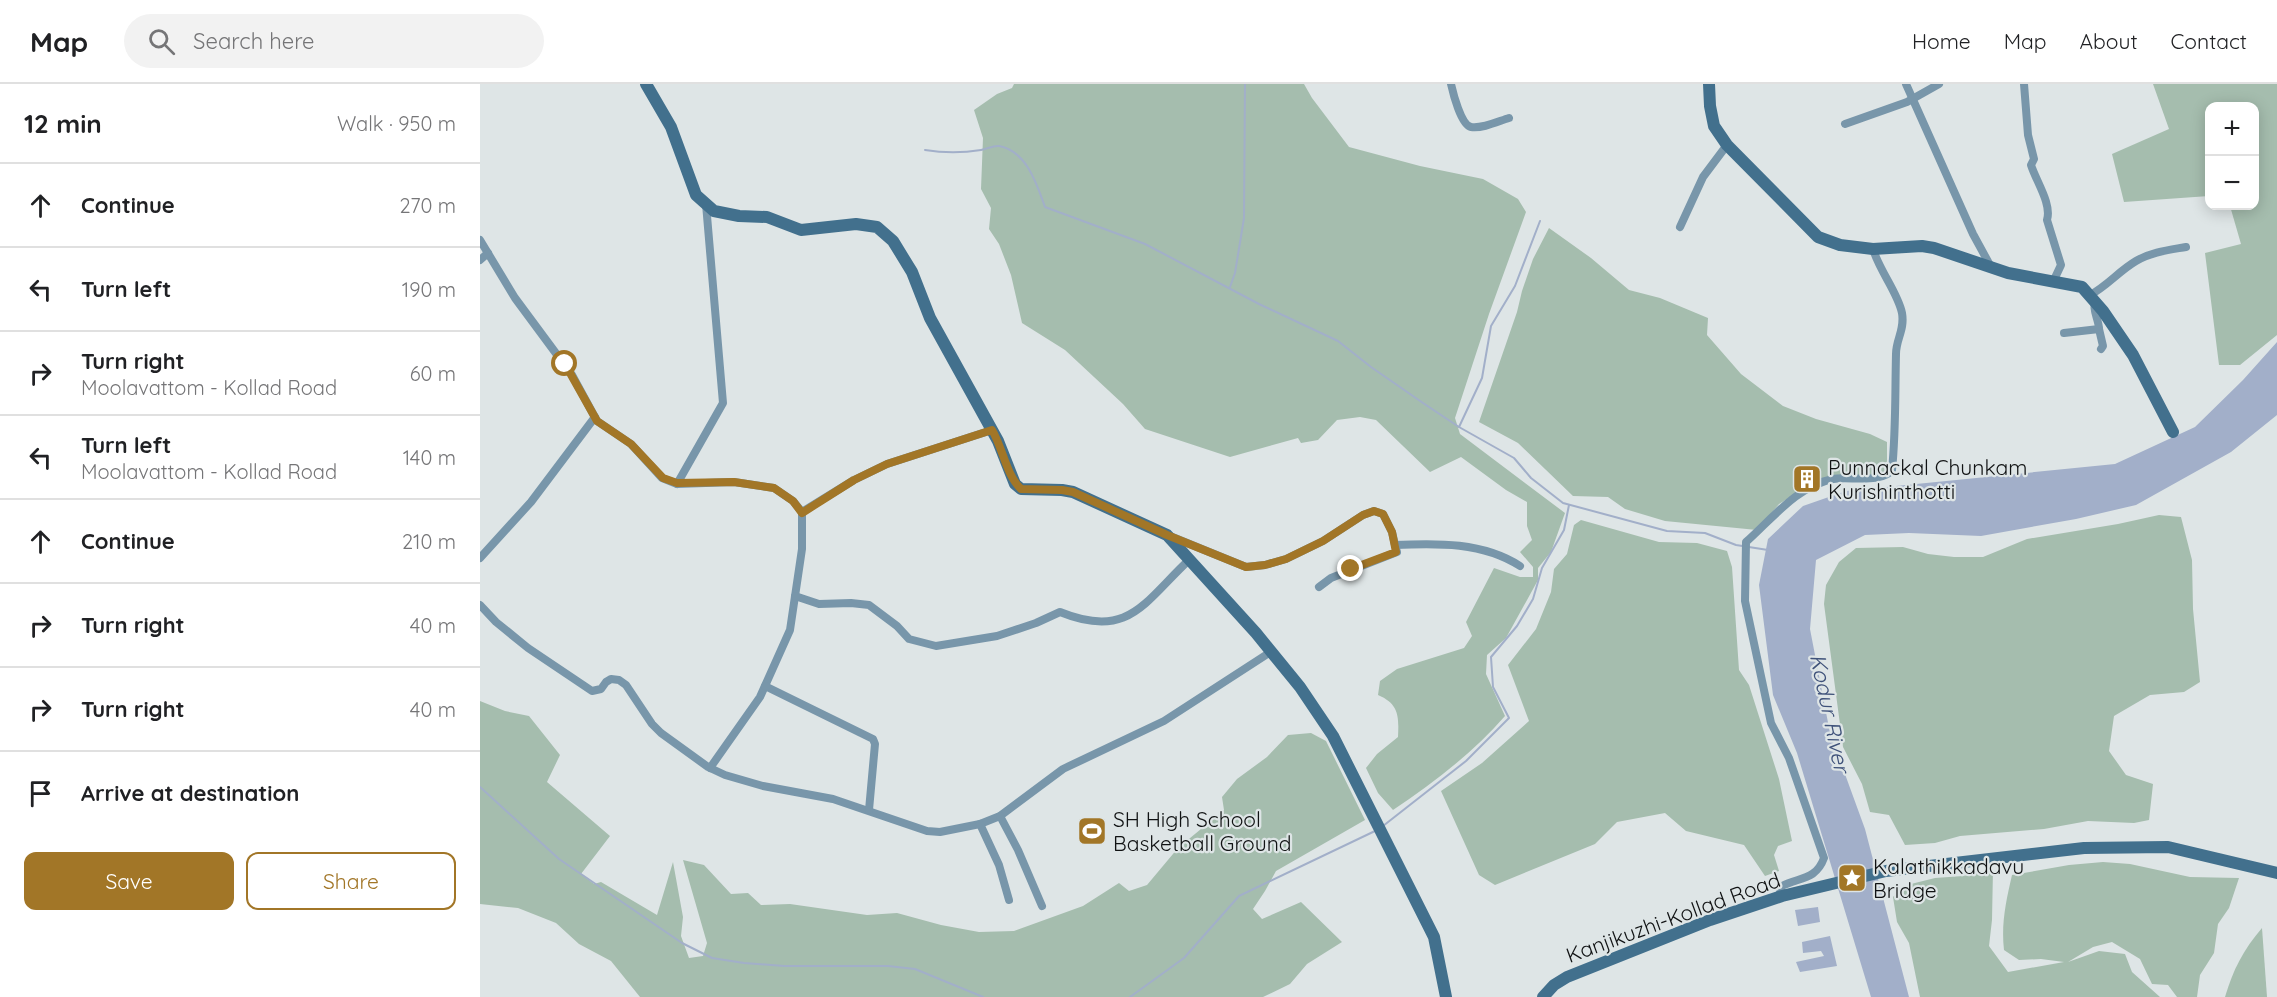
<!DOCTYPE html>
<html lang="en">
<head>
<meta charset="utf-8">
<style>
	:root { --surface:#fff; --page:#f2f2f2; --text:#202124; --muted:#757577; --line:#e0e0e0; --accent:#a27627 }
	body { margin:0; font-family:Quicksand,sans-serif; background:var(--page); color:var(--text) }
	.controls { position:absolute; right:18px; top:18px; display:grid; overflow:hidden; border-radius:12px; box-shadow:0 3px 15px #0003 }
	.controls button { width:54px; height:54px; display:grid; place-items:center; padding:0; border:0; border-bottom:2px solid var(--line); background:var(--surface); color:var(--text); font:30px sans-serif }
	.stop { position:absolute; width:18px; height:18px; margin:-14px; border:4px solid #a27627; border-radius:50%; background:#fff }
	.stop.end { background:#a27627; border-color:#fff; box-shadow:0 2px 6px #0008 }
	.list { margin:0; padding:0; list-style:none }
	h2 { display:flex; justify-content:space-between; align-items:center; height:78px; margin:0; padding:0 24px; font-size:26px }
	h2 small { font-size:20px; font-weight:400; color:var(--muted) }
	.list li { display:grid; grid-template-columns:39px 1fr auto; gap:18px; align-items:center; box-sizing:border-box; height:84px; padding:0 24px; border-top:2px solid var(--line) }
	.list b { display:block; font-size:22px; white-space:nowrap }
	.list p { margin:0; font-size:20px; white-space:nowrap; color:var(--muted) }
	.list em { font-size:20px; font-style:normal; color:var(--muted) }
	.actions { display:flex; gap:12px; padding:18px 24px }
	.actions a { flex:1; padding:14px 0; border:2px solid var(--accent); border-radius:12px; text-align:center; font-size:21px; color:var(--accent) }
	.actions .main { background:var(--accent); color:#fff }
	.icon { flex:none; width:33px; height:33px; fill:none; stroke:currentColor; stroke-width:2; stroke-linecap:round; stroke-linejoin:round }
	.map { position:relative; flex:none; width:1797px; height:913px; overflow:hidden }
	header { display:flex; align-items:center; gap:36px; box-sizing:border-box; height:84px; padding:0 30px; background:var(--surface); border-bottom:2px solid var(--line) }
	header strong { font-size:28px }
	nav { display:flex; gap:33px; margin-inline-start:auto; font-size:21px }
	.search { width:420px; height:54px; background:var(--page); display:flex; align-items:center; gap:15px; box-sizing:border-box; padding:0 21px; border-radius:33px; color:var(--muted); font-size:22px }
	main { display:flex }
	aside { flex:1; background:var(--surface) }
	.map>svg:first-child { display:block }
</style>
</head>
<body>
<header>
<strong>Map</strong>
<div class="search"><svg class="icon" aria-label="search" viewBox="0 0 24 24"><circle cx="10" cy="10" r="6"/><path d="M15 15l6 6"/></svg>Search here</div>
<nav><a>Home</a><a>Map</a><a>About</a><a>Contact</a></nav>
</header>
<main>
<aside>
<h2>12 min<small>Walk · 950 m</small></h2>
<ul class="list">
<li><svg class="icon" aria-label="ahead" viewBox="0 0 24 24"><path d="M12 20V5M6 11l6-6 6 6"/></svg><div><b>Continue</b></div><em>270 m</em></li>
<li><svg class="icon" aria-label="left" viewBox="0 0 24 24"><path d="M17 20v-9H6M10 6l-5 5 5 5"/></svg><div><b>Turn left</b></div><em>190 m</em></li>
<li><svg class="icon" aria-label="right" viewBox="0 0 24 24"><path d="M7 20v-9h11M14 6l5 5-5 5"/></svg><div><b>Turn right</b><p>Moolavattom - Kollad Road</p></div><em>60 m</em></li>
<li><svg class="icon" aria-label="left" viewBox="0 0 24 24"><path d="M17 20v-9H6M10 6l-5 5 5 5"/></svg><div><b>Turn left</b><p>Moolavattom - Kollad Road</p></div><em>140 m</em></li>
<li><svg class="icon" aria-label="ahead" viewBox="0 0 24 24"><path d="M12 20V5M6 11l6-6 6 6"/></svg><div><b>Continue</b></div><em>210 m</em></li>
<li><svg class="icon" aria-label="right" viewBox="0 0 24 24"><path d="M7 20v-9h11M14 6l5 5-5 5"/></svg><div><b>Turn right</b></div><em>40 m</em></li>
<li><svg class="icon" aria-label="right" viewBox="0 0 24 24"><path d="M7 20v-9h11M14 6l5 5-5 5"/></svg><div><b>Turn right</b></div><em>40 m</em></li>
<li><svg class="icon" aria-label="arrive" viewBox="0 0 24 24"><path d="M6 21V4h12l-3 4 3 4H6"/></svg><div><b>Arrive at destination</b></div></li>
</ul>
<div class="actions"><a class="main">Save</a><a>Share</a></div>
</aside>
<div class="map">
<svg width="1797" height="913" viewBox="0 0 1797 913">
	<rect width="100%" height="100%" fill="#dee5e6"/>
	<!-- green -->
	<g fill="#a5bdae">
		<path d="M534 0H824L832 14 869 63 940 82 1003 95 1038 115 1046 128 1009 230 975 334 980 350 1085 429 1071 468 1058 484V496L1026 554 1007 571 1006 590 1025 632C993 669 953 699 913 726L898 709 886 684 897 670 918 653C919 632 919 620 898 611L900 597 917 585 984 564 992 552 986 538 1014 484 1040 493H1053V483L1040 468 1052 456 1047 442V418L1026 406 981 373 950 388 896 336 880 333 857 336 838 356 821 359 818 354 750 373 665 345 643 320 585 266 542 239 531 191 519 160 509 145 511 124 501 105 503 54 494 26 517 10 532 4Z"/>
		<polygon points="1673,0 1797,0 1797,251 1760,281 1739,281 1725,169 1761,160 1750,122 1774,122 1774,22 1730,22 1729,112 1644,118 1632,70 1689,45"/>
		<polygon points="1069,144 1111,174 1149,206 1180,214 1228,234 1227,251 1261,290 1303,322 1336,335 1390,350 1407,358 1407,386 1399,391 1326,403 1299,420 1277,446 1185,437 1145,425 1128,413 1093,412 1038,359 999,338 1037,228 1042,207 1053,175"/>
		<polygon points="1679,431 1701,433 1712,476 1713,525 1720,598 1704,608 1670,611 1634,632 1629,667 1646,691 1673,700 1669,736 1654,739 1608,737 1564,745 1480,752 1455,759 1425,761 1409,731 1390,728 1382,700 1363,663 1344,520 1346,501 1359,478 1376,464 1423,463 1448,470 1474,473 1503,473 1547,455 1638,440"/>
		<polygon points="1101,436 1179,458 1217,459 1247,467 1252,483 1259,586 1269,601 1299,695 1312,757 1298,762 1294,771 1299,787 1285,792 1264,761 1206,747 1185,729 1137,738 1115,760 1015,801 999,791 961,707 1002,679 1049,637 1028,581 1056,545 1071,508 1074,485 1087,470 1094,441"/>
		<polygon points="0,617 25,627 49,632 80,671 67,698 130,752 101,790 114,800 121,798 177,831 193,778 203,833 201,852 209,874 223,872 227,859 203,776 224,781 251,810 268,809 281,821 310,820 387,831 417,829 461,841 499,848 534,847 603,822 639,799 649,807 667,801 698,764 744,726 742,713 757,695 787,673 808,651 831,649 846,657 885,736 796,787 785,807 773,825 782,835 821,818 862,858 827,880 810,900 783,913 160,913 131,877 99,860 76,839 38,824 0,820"/>
		<path d="M1623 778 1650 780 1710 793 1759 794 1749 824 1738 840 1734 869 1720 891 1717 913H1697L1688 901 1672 900 1660 875 1632 858 1613 863 1588 878 1619 867 1645 870 1652 888 1680 913H1440L1429 859 1417 838 1413 813 1423 802 1455 794 1483 792 1513 785 1512 836 1509 862 1528 888 1584 878 1561 875 1539 876 1524 866C1521 840 1526 817 1532 791L1589 781Z"/>
		<path d="M1782 844 1787 913H1745C1753 886 1763 866 1782 844Z"/>
	</g>
	<!-- water -->
	<g fill="#a2afc9">
		<polygon points="1797,258 1797,331 1751,368 1656,421 1596,435 1501,452 1429,449 1385,451 1336,476 1330,545 1350,649 1385,745 1429,913 1391,913 1317,669 1293,611 1279,501 1288,455 1323,422 1366,407 1635,380 1715,343 1763,296"/>
		<polygon points="1338,823 1340,838 1318,842 1315,826"/>
		<polygon points="1350,852 1357,882 1320,888 1316,878 1344,872 1341,867 1323,869 1322,858"/>
	</g>
	<g fill="none" stroke-linecap="round" stroke-linejoin="round">
		<!-- stream -->
		<g stroke="#a2afc9" stroke-width="2">
			<path d="M445 66C463 69 483 69 501 66 507 65 514 61 519 62 547 67 557 101 565 123L665 160 779 220 858 257 891 283 943 319 979 343 1034 374 1051 394 1083 419 1187 447 1225 449 1256 461 1288 466"/>
			<polyline points="750,203 755,189 764,134 765,0"/>
			<polyline points="979,343 1002,294 1011,242 1035,202 1060,137"/>
			<polyline points="0,703 79,775 202,859 232,874 264,879 304,882 408,882 435,885 503,913"/>
			<polyline points="903,742 986,677 1029,634 1013,603 1011,573 1037,542 1053,515 1062,484 1084,446 1089,421"/>
			<polyline points="650,913 704,874 759,812 895,747"/>
		</g>
		<!-- street -->
		<g stroke="#7896aa" stroke-width="8">
			<path d="M971 0C973 9 981 41 991 43 1002 45 1019 37 1029 34"/>
			<polyline points="1426,0 1493,150 1511,183"/>
			<path d="M1544 0 1548 51 1554 75 1551 81C1556 97 1572 120 1567 136L1581 181 1573 198"/>
			<polyline points="1365,40 1427,18 1459,0"/>
			<polyline points="1200,143 1223,93 1247,61"/>
			<polyline points="0,156 35,214 92,291 117,337 151,360 182,394 197,400 254,398 294,404 313,417 322,428 322,465 310,546 280,613 230,684"/>
			<polyline points="0,176 8,169"/>
			<path d="M1610 211C1627 202 1639 187 1656 177 1671 168 1689 166 1706 163"/>
			<polyline points="1619,245 1623,262 1621,265"/>
			<path d="M1584 249 1619 245C1619 236 1612 226 1615 217"/>
			<polyline points="197,400 243,319 226,120"/>
			<polyline points="322,428 374,396 407,380 512,346"/>
			<path d="M690 452 766 483 785 481 806 475 843 457 883 431 894 427 903 430 912 448 915 461C957 459 1003 458 1040 482"/>
			<polyline points="0,474 51,418 115,333"/>
			<polyline points="839,503 851,494 917,468 915,461"/>
			<path d="M315 512 339 520 371 519 389 521 417 542 429 555 456 562 517 552 556 539 580 528C649 556 664 518 709 476"/>
			<polyline points="0,521 16,538 48,564 112,607 121,605 126,598 131,595 139,596 146,601 172,640 181,649 228,683 245,691 283,702 353,715 447,747 460,748 500,740 520,732 583,685 684,637 792,567"/>
			<polyline points="285,602 393,655 395,660 389,726"/>
			<polyline points="520,732 538,766 562,822"/>
			<polyline points="500,740 519,781 529,816"/>
			<path d="M1302 812 1300 808 1302 802C1320 793 1336 796 1344 774L1309 674 1291 639 1265 517 1266 458C1292 435 1317 402 1353 395 1368 392 1402 400 1412 386 1416 347 1415 309 1416 270 1416 255 1425 246 1422 229 1418 209 1399 186 1393 165"/>
		</g>
		<!-- secondary -->
		<g stroke="#42708d" stroke-width="12">
			<polyline points="166,0 191,43 216,111 234,127 259,132 287,133 321,146 376,140 397,143 413,157 432,188 450,234 518,357 535,400 541,405 582,406 593,408 687,451 776,549 820,603 853,652 954,853 966,913"/>
			<polyline points="1229,0 1230,22 1234,42 1247,61 1338,153 1360,161 1393,165 1442,162 1454,164 1528,189 1602,203 1623,227 1653,271 1693,348"/>
			<polyline points="1063,913 1074,901 1087,893 1230,836 1302,812 1406,787 1604,764 1688,763 1797,789"/>
		</g>
	</g>
	<g fill="none" stroke-linecap="round" stroke-linejoin="round">
		<!-- route -->
		<path stroke="#a27627" stroke-width="8" d="M85 280 117 337 151 360 183 394 197 399 254 398 294 404 313 417 322 429 374 396 407 380 512 346C523 364 526 391 541 405L582 406 593 408 687 451 766 483 785 481 806 475 843 457 883 431 894 427 903 430 912 448 916 468 871 485"/>
	</g>
	<!-- icons -->
	<defs>
		<g id="building-square" transform="scale(1.5)"><rect x="-9" y="-9" width="18" height="18" rx="4" fill="#a27627" stroke="#dee5e6"/><path d="M-4-6H4V6H1V3H-1V6H-4ZM-2.5-4.3h1.7v1.8h-1.7ZM.8-4.3h1.7v1.8H.8ZM-2.5-1h1.7V.8h-1.7ZM.8-1h1.7V.8H.8Z" fill="#fff"/></g>
		<g id="stadium-square" transform="scale(1.5)"><rect x="-9" y="-9" width="18" height="18" rx="4" fill="#a27627" stroke="#dee5e6"/><path d="M0-5a6.5 5 0 1 0 0 10a6.5 5 0 1 0 0-10ZM-3.5-1.8h7v3.6h-7Z" fill="#fff"/></g>
		<g id="sight-square" transform="scale(1.5)"><rect x="-9" y="-9" width="18" height="18" rx="4" fill="#a27627" stroke="#dee5e6"/><path d="M0-6L1.8-2.2L6-1.7L2.9 1.2L3.7 5.4L0 3.3L-3.7 5.4L-2.9 1.2L-6-1.7L-1.8-2.2Z" fill="#fff"/></g>
	</defs>
	<g fill-rule="evenodd">
		<use href="#building-square" x="1327" y="395"/>
		<use href="#stadium-square" x="612" y="747"/>
		<use href="#sight-square" x="1372" y="794"/>
	</g>
	<g text-anchor="middle" dominant-baseline="central" stroke-width="4.5" stroke-linejoin="round" paint-order="stroke">
		<!-- poi labels -->
		<g font-size="21" fill="#101213" stroke="#dee5e6" text-anchor="start">
			<text x="1348" y="383">Punnackal Chunkam<tspan x="1348" dy="24">Kurishinthotti</tspan></text>
			<text x="633" y="735">SH High School<tspan x="633" dy="24">Basketball Ground</tspan></text>
			<text x="1393" y="782">Kalathikkadavu<tspan x="1393" dy="24">Bridge</tspan></text>
		</g>
		<!-- street labels -->
		<g font-size="21" fill="#101213" stroke="#dee5e6">
			<text transform="translate(1193 833) rotate(-20)">Kanjikuzhi-Kollad Road</text>
		</g>
		<!-- water labels -->
		<g font-size="22" font-style="italic" fill="#3f527a" stroke="#dee5e6">
			<text transform="translate(1350 629) rotate(78)">Kodur River</text>
		</g>
	</g>
</svg>
<div class="controls">
<button>+</button>
<button>−</button>
</div>
<div class="stop" style="left:85px;top:280px"></div>
<div class="stop end" style="left:871px;top:485px"></div>
</div>
</main>
</body>
</html>
